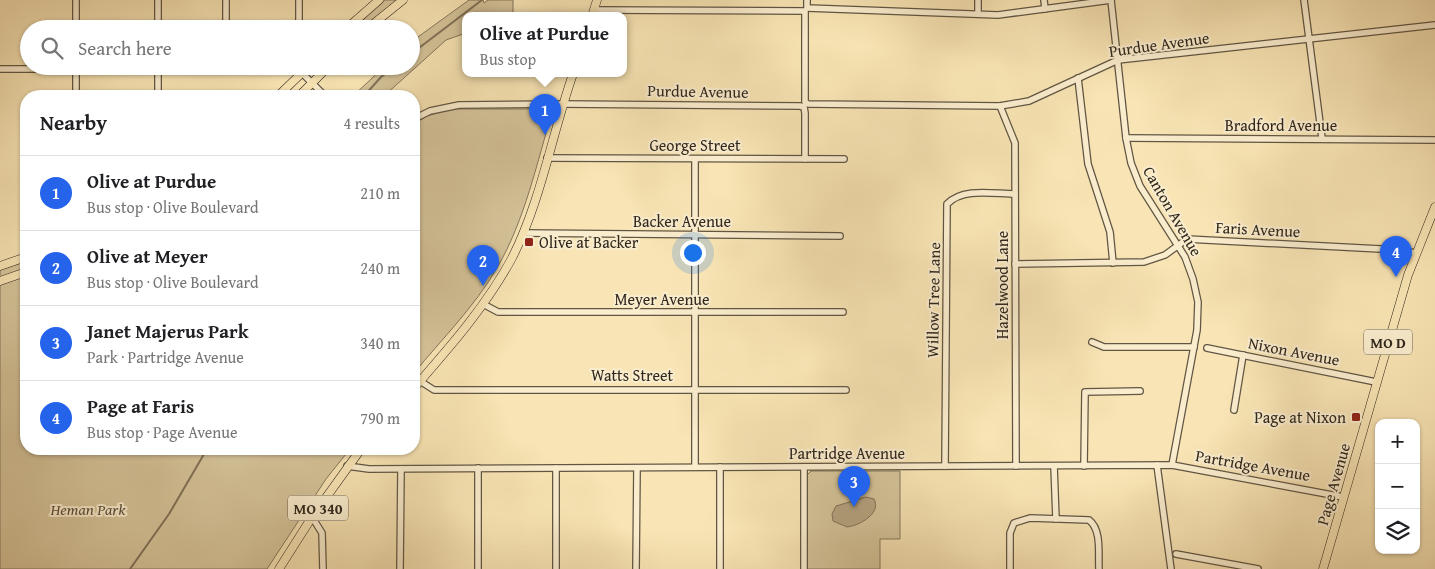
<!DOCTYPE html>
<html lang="en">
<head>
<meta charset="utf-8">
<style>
	:root { --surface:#fff; --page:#f6f6f6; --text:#202124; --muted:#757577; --line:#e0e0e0; --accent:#2563eb }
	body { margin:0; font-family:"Gentium Book Plus",serif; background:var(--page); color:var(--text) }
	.controls { position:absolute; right:15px; bottom:15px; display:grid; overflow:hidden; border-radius:10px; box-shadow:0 1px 4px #0004 }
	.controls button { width:45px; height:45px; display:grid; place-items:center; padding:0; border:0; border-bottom:1px solid var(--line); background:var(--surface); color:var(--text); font:25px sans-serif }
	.you { position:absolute; left:692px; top:252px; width:18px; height:18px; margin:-12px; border:4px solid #fff; border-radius:50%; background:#1a73e8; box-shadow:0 0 0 8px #1a73e833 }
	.badge { display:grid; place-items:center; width:32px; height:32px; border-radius:50%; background:var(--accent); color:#fff; font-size:16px; font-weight:700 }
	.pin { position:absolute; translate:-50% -41px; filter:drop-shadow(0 1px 2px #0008) }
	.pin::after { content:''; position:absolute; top:26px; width:18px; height:15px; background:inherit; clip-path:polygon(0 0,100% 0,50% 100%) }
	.popup { position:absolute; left:462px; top:12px; width:165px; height:65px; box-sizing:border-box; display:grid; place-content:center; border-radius:10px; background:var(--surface); filter:drop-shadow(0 1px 4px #0005); font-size:16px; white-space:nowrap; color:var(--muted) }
	.popup b { font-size:19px; color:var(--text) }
	.popup::after { content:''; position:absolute; left:50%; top:100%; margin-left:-10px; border:10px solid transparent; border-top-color:var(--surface) }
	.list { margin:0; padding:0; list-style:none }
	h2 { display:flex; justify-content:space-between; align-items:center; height:65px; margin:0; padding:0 20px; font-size:21px }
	h2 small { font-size:16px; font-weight:400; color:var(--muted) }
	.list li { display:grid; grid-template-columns:32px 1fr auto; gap:15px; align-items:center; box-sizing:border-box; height:75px; padding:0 20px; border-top:1px solid var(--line) }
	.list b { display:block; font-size:19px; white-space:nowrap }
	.list p { margin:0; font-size:16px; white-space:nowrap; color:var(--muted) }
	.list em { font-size:16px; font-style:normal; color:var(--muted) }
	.icon { flex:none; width:28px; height:28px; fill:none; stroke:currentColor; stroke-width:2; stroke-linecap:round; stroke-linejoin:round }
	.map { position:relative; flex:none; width:1435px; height:569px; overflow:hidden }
	.search { position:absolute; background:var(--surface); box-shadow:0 1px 4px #0004; left:20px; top:20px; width:400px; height:55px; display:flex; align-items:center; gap:12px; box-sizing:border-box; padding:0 18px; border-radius:28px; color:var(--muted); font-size:19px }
	.panel { position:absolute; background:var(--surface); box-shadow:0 1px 4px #0004; left:20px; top:90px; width:400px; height:365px; border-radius:20px }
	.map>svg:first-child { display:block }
</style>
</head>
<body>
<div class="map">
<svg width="1435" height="569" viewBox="0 0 1435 569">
	<rect width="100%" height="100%" fill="#f8e4b4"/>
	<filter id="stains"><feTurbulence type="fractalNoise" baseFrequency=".004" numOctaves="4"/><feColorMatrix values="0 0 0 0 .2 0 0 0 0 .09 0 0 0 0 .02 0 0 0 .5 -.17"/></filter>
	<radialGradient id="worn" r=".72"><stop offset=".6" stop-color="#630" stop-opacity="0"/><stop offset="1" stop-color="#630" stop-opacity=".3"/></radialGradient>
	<!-- green -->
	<g fill="#d6c49a" stroke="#82765c">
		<polygon points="385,0 398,0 363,29 352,29"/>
		<polygon points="469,0 483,0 484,3 488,0 513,0 513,16 466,16 466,33 446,40 384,96 353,96 385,66 411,66 411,42"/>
		<path d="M451 109H553C537 162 525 220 497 268 475 306 442 339 414 373V124L427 116Z"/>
		<polygon points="26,261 26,270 0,279 0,270"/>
		<polygon points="26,274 26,449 350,449 326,479 267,569 0,569 0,284"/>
		<polygon points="811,471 900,471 900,539 880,539 880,569 807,569 807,475"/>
	</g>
	<!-- water -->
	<path fill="#b4a481" stroke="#7f7259" d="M866 497 874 499C882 514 858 526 847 527L833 521 832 514 836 506Z"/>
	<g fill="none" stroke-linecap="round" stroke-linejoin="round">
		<!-- stream -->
		<g stroke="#7f7259" stroke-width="2">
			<polyline points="411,54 482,0"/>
			<polyline points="364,96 381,77 396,66"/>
			<polyline points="130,569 169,514 207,449"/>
		</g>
		<!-- minor casing -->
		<g stroke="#615643" stroke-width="8">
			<g id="minor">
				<polyline points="226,0 226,29"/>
				<polyline points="807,0 807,8 998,15 1111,0"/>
				<polyline points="1044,0 1045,9"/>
				<polyline points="1111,0 1126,138 1131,163 1140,186 1185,257 1193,279 1198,302 1197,330 1172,465"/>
				<polyline points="1304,0 1322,138"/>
				<polyline points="594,10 805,11 805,102 808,104 1000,106 1029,101 1118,60 1435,25"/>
				<polyline points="978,13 978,0"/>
				<polyline points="76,29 76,0"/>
				<polyline points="158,29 158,0"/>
				<polyline points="299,29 299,0"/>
				<polyline points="0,69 232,69"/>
				<polyline points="238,69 299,70 325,96"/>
				<polyline points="1078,78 1088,164 1110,232 1113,263"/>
				<polyline points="76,96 76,66"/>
				<polyline points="158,96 158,66"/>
				<polyline points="1000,106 1015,143 1016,466"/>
				<polyline points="414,119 430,111 459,105 563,104 800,106 804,107 805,113 805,159"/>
				<polyline points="1126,138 1435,140"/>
				<polyline points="547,158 844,159"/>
				<polyline points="523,233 840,236"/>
				<polyline points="1015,264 1144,262 1165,255 1187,239 1400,250 1415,253"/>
				<polyline points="483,304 498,312 843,312"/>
				<polyline points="1092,342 1104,347 1194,347"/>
				<polyline points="1207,348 1376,382"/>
				<polyline points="420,381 434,390 846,390"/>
				<polyline points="1234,410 1243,355"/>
				<polyline points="1157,465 1171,569"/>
				<polyline points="347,466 369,469 1172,465 1343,497"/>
				<path d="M945 466 947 204C963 187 994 194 1015 194"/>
				<polyline points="1054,466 1056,519"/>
				<polyline points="1084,466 1085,392 1140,391"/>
				<polyline points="695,467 695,159"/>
				<polyline points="804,467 804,569"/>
				<polyline points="312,517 322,533 323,569"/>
				<polyline points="1176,554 1258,569"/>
				<polyline points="400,569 401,469"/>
				<polyline points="478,569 478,468"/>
				<polyline points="556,569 556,468"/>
				<polyline points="636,569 637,468"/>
				<polyline points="720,569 720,467"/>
				<path d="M1010 569V533L1014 523 1030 518 1089 520C1102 530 1098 554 1099 569"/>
			</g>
		</g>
		<!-- major casing -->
		<g stroke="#2f271d" stroke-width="9">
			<g id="major">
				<polyline points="592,16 597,0"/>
				<polyline points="346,29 379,0"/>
				<polyline points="367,29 403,0"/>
				<polyline points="278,96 309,66"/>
				<polyline points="299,96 329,66"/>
				<polyline points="0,266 26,257"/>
				<polyline points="0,281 26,272"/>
				<path d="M414 388C449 348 487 305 512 258 541 201 552 134 573 74"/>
				<polyline points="279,569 312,517 361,449"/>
				<polyline points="1323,569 1408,275 1435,207"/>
			</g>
		</g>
		<!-- minor -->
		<use href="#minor" stroke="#faedce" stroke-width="5.5"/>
		<!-- major -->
		<use href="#major" stroke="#f8e4b4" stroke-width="8"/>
	</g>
	<!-- markers -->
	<g fill="#8f2418" stroke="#faedce" stroke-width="2">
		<rect x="524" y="237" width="10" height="10" rx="2.5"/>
		<rect x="1351" y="412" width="10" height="10" rx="2.5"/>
	</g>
	<g text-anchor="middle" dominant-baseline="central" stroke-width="4" stroke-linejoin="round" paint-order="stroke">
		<!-- shield labels -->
		<g fill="#faedce" stroke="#6c6252" stroke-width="1">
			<rect x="1364" y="329.5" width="48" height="25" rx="4"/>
			<rect x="288" y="495.5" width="60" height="25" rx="4"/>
		</g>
		<g font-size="15" font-weight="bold" fill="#2f271d">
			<text x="1388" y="342">MO D</text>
			<text x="318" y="508">MO 340</text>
		</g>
		<!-- street labels -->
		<g font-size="16" fill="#2f271d" stroke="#faedce">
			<text transform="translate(1159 44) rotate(-8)">Purdue Avenue</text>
			<text transform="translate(698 91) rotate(1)">Purdue Avenue</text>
			<text x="1281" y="125">Bradford Avenue</text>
			<text x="695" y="145">George Street</text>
			<text transform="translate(1173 211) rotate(60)">Canton Avenue</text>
			<text x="682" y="221">Backer Avenue</text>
			<text transform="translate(1258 229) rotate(3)">Faris Avenue</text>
			<text transform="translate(1002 285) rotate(-90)">Hazelwood Lane</text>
			<text x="662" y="299">Meyer Avenue</text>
			<text transform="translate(933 300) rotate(-89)">Willow Tree Lane</text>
			<text transform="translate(1294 351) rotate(11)">Nixon Avenue</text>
			<text x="632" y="375">Watts Street</text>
			<text x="847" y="453">Partridge Avenue</text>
			<text transform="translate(1253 465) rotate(10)">Partridge Avenue</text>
			<text transform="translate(1333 484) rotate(-74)">Page Avenue</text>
		</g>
		<!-- poi labels -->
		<g font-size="16" fill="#2f271d" stroke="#faedce" text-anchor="start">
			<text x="539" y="242">Olive at Backer</text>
			<text x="1346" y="417" text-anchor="end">Page at Nixon</text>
		</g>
		<!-- park labels -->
		<g font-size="16" font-style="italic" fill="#594e3c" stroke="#faedce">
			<text x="88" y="509">Heman Park</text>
		</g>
	</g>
	<rect width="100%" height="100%" filter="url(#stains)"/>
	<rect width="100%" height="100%" fill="url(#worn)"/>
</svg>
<div class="controls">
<button>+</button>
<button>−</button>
<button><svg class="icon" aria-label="layers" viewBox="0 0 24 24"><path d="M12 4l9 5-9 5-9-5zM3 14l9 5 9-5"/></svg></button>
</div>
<div class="you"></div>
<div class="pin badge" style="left:545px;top:135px">1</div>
<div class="popup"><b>Olive at Purdue</b>Bus stop</div>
<div class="pin badge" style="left:483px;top:286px">2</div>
<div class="pin badge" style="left:854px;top:507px">3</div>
<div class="pin badge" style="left:1396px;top:277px">4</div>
<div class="search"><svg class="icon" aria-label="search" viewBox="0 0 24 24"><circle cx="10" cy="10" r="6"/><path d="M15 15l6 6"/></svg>Search here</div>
<section class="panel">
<h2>Nearby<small>4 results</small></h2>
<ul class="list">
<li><span class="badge">1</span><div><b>Olive at Purdue</b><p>Bus stop · Olive Boulevard</p></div><em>210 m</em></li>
<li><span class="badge">2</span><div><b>Olive at Meyer</b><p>Bus stop · Olive Boulevard</p></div><em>240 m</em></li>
<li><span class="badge">3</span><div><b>Janet Majerus Park</b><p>Park · Partridge Avenue</p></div><em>340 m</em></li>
<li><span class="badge">4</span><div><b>Page at Faris</b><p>Bus stop · Page Avenue</p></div><em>790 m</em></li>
</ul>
</section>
</div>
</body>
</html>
